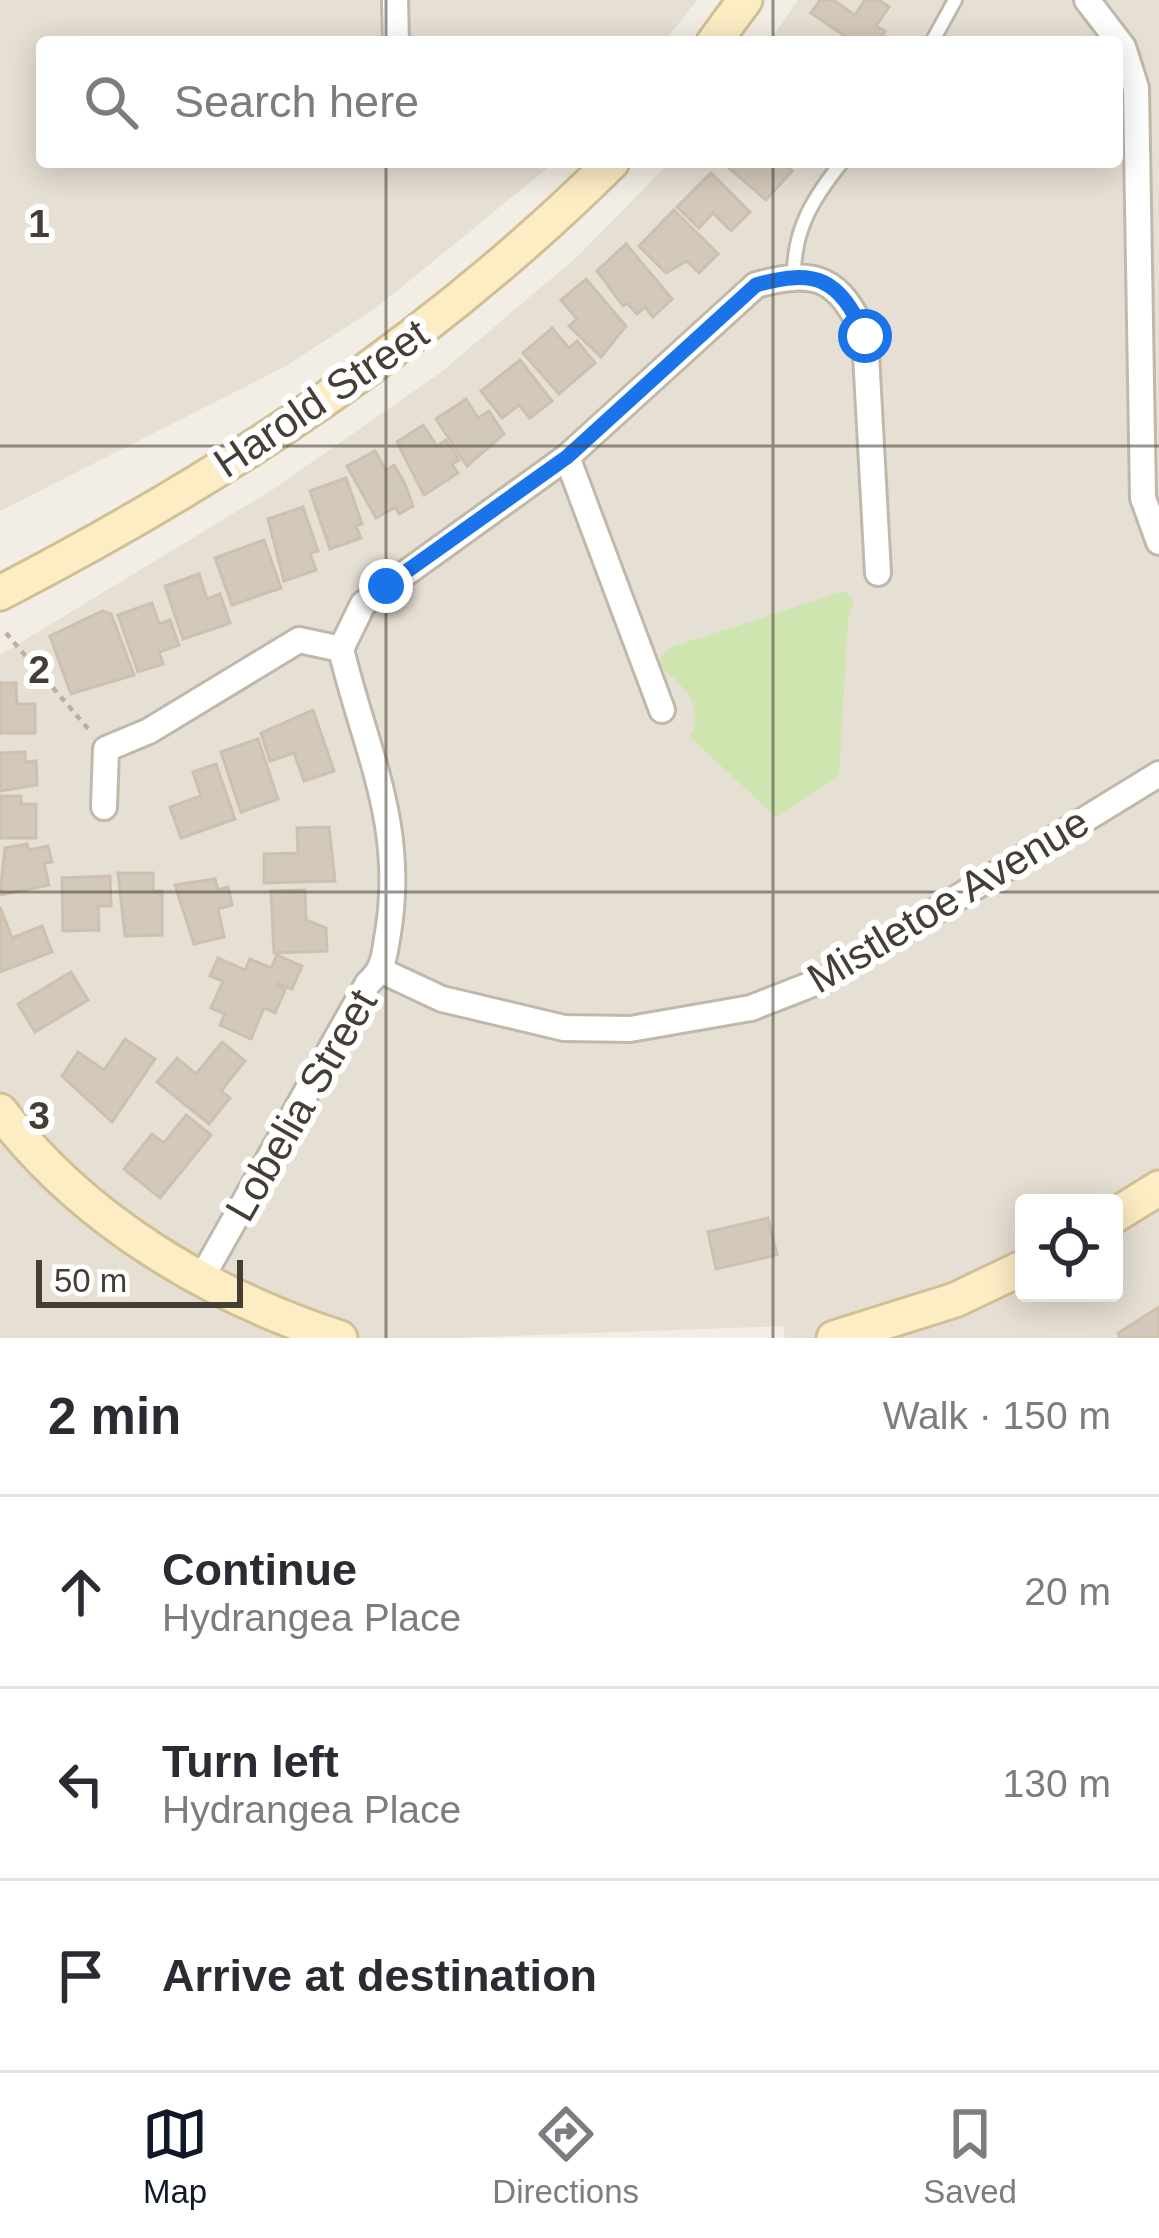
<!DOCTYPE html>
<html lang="en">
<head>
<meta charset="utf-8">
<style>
	:root { --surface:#fff; --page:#f2f2f3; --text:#2b2b33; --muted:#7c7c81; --line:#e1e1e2; --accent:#111827 }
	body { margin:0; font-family:Helvetica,sans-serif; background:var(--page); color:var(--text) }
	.controls { position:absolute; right:36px; bottom:36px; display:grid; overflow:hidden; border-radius:12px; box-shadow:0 6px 30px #0003 }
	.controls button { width:108px; height:108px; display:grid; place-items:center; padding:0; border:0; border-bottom:3px solid var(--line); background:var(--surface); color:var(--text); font:60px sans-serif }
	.scale { position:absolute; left:36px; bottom:30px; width:207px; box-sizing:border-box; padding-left:12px; border:6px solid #443e35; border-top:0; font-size:33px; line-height:42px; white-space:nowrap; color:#443e35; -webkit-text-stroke:9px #fff; paint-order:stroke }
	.stop { position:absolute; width:36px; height:36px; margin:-27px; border:9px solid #1a73e8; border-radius:50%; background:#fff }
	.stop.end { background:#1a73e8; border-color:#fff; box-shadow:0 3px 12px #0008 }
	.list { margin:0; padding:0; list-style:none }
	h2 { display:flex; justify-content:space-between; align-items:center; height:156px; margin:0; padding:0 48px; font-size:51px }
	h2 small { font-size:39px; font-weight:400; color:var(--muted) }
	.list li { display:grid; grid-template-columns:78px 1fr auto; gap:36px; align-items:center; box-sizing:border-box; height:192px; padding:0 48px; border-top:3px solid var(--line) }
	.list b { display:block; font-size:45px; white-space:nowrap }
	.list p { margin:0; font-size:39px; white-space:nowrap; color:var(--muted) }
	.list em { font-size:39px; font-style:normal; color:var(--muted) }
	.icon { flex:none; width:66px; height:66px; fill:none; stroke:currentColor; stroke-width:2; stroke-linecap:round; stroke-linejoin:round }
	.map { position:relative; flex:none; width:1159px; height:1338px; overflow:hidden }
	.search { position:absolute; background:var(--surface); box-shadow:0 6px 30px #0003; left:36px; right:36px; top:36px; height:132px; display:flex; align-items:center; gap:30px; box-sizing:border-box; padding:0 42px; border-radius:12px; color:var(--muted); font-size:45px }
	.sheet { height:732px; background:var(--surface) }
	nav { display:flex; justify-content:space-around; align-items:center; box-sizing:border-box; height:168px; border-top:3px solid var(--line); background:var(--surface); font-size:33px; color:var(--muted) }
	nav a { display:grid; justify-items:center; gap:6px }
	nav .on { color:var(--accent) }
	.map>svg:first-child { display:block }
</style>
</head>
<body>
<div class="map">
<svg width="1159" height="1338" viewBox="0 0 1159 1338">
	<rect width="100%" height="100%" fill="#f2eee5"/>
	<!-- residential -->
	<g fill="#e6dfd3" fill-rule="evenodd">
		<polygon points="0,0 697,0 664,42 42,42 42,162 555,162 376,308 284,367 0,511"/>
		<path d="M798 0H1159V1338H785L783 1326 456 1338H0V655L272 490 440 373 578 256 670 162H1117V42H769ZM1024 1203H1114V1293H1024Z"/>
	</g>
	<!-- green -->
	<path fill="#cfe5af" d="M845 591 854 600 848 619 839 776 776 817 690 737C707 703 680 684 656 662L672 647Z"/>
	<!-- building -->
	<g fill="#d3c9bb" stroke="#cec0af" stroke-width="3">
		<polygon points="820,0 833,0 855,15 865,0 879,0 889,7 876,26 885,31 878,42 854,42 811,13"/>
		<polygon points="722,162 786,162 792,171 766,200"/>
		<polygon points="711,173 750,212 731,231 713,213 699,228 677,207"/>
		<polygon points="674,210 718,254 699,273 687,261 666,273 639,246"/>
		<polygon points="626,244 672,299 653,317 645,307 637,314 627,303 623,306 597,271"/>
		<polygon points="586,279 626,326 601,357 569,326 577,319 561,300"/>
		<polygon points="552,328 569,348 577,341 595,363 559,394 523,353"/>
		<polygon points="520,360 552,401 530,418 519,405 502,418 481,391"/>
		<polygon points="466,399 478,418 489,411 504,434 467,466 436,419"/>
		<polygon points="423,425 437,446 446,440 459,460 452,464 458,473 424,495 397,442"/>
		<polygon points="375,451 386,470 394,465 405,484 413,506 399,514 396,507 376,518 347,466"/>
		<polygon points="346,478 362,524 356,526 361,538 330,549 310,491"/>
		<polygon points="303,507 318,551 310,553 316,570 284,581 268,519"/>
		<polygon points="264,540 281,588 232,605 215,558"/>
		<polygon points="199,574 207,599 220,594 230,623 183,639 165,586"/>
		<polygon points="152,603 159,624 170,620 179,645 159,652 163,664 138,672 118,615"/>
		<polygon points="102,611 111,614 134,675 71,694 50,636"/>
		<polygon points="0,683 16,683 17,704 35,704 35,733 0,733"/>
		<polygon points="313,710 334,771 304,781 294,753 270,761 261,733"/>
		<polygon points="258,739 278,799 241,812 221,752"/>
		<polygon points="25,752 25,762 36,761 37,785 0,791 0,753"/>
		<polygon points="216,764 235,819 181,838 170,807 201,796 193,772"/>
		<polygon points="0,796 21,796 21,804 36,804 36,838 0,838"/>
		<polygon points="329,827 335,881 264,883 264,854 298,853 297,828"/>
		<polygon points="27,844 29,850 48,846 52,862 44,863 49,885 0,895 5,848"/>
		<polygon points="118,873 153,873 153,891 162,891 162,935 125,936"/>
		<polygon points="110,876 111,906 98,906 99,930 63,931 62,878"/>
		<polygon points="215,879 218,890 228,887 232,905 218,909 224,937 194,944 175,885"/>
		<polygon points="305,890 306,920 326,928 327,951 274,953 271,891"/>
		<polygon points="0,907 12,938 42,926 52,952 0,972"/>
		<polygon points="277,955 302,966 292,989 276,983 285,990 275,1013 264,1008 251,1039 220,1025 225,1014 211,1008 223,981 210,976 218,958 245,970 250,959 271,968"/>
		<polygon points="71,972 88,1000 35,1032 18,1004"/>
		<polygon points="125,1039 155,1059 112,1122 62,1076 78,1052 104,1070"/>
		<polygon points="222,1042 245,1061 221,1091 230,1098 209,1124 157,1082 177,1058 196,1074"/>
		<polygon points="186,1115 211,1135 160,1198 124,1169 152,1134 164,1143"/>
		<polygon points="768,1218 777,1255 716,1269 708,1232"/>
		<polygon points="1159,1307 1159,1338 1120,1338 1118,1333"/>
	</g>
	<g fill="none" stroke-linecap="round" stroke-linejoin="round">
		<!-- lane casing -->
		<g stroke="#c0b8ab" stroke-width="18">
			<g id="lane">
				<polyline points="932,42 955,0"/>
				<path d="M794 274C794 228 814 197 842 162"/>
			</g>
		</g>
		<!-- street casing -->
		<g stroke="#c0b8ab" stroke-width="30">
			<g id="street">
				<polyline points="395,0 396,42"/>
				<polyline points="1087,0 1123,47 1136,88 1143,498 1159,542"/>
				<polyline points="567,457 662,710"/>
				<polyline points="104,807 106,749 149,731 299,640 341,649"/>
				<polyline points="382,971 442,999 564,1028 630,1029 751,1008 825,979 1159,774"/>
				<path d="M201 1279 368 983C385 968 384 955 388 933 406 824 365 750 341 649L363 604 567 457 756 285C816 268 840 278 865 336L878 573"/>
			</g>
		</g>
		<!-- secondary casing -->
		<g stroke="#d1bf96" stroke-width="39">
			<g id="secondary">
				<polyline points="714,42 745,0"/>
				<path d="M0 593C224 477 433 340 612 162"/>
				<path d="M0 1111C83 1221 211 1296 340 1338"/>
				<polyline points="1114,1216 1159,1188"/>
				<polyline points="834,1338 955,1300 1024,1267"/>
			</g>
		</g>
		<!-- path -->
		<polyline stroke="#beb09a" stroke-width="4.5" stroke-dasharray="6 6" stroke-linecap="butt" points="6,633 90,731"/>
		<!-- lane -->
		<use href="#lane" stroke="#fff" stroke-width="12"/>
		<!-- street -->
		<use href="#street" stroke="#fff" stroke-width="24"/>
		<!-- secondary -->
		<use href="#secondary" stroke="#fdedc5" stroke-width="33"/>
	</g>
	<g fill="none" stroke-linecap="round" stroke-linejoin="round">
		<!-- route -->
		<path stroke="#1a73e8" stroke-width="15" d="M386 586 567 457 756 285C816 268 839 278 865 336"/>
	</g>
	<!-- grid -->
	<path fill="none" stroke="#443e35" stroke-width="3" stroke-opacity="0.55" d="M386 0V42M773 0V42M386 162V1338M773 162V1338M0 446H1159M0 892H1159"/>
	<g text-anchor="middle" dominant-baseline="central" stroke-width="12" stroke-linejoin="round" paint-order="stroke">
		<!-- street labels -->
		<g font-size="42" fill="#443e35" stroke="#fff">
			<text transform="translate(321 398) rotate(-34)">Harold Street</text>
			<text transform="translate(948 900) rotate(-31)">Mistletoe Avenue</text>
			<text transform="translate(301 1105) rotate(-60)">Lobelia Street</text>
		</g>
	</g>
	<g font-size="39" text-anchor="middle" font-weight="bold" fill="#443e35" stroke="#fff" stroke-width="12" stroke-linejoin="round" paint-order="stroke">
		<text x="39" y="237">1</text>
		<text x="39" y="683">2</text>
		<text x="39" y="1129">3</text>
	</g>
</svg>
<div class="controls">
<button><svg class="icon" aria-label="locate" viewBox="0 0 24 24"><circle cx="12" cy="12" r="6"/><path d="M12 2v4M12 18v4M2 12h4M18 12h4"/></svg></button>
</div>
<div class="scale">50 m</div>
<div class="stop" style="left:865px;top:336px"></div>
<div class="stop end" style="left:386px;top:586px"></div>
<div class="search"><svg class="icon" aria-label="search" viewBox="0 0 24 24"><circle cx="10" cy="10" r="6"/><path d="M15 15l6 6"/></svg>Search here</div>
</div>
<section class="sheet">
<h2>2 min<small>Walk · 150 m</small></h2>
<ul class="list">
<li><svg class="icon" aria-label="ahead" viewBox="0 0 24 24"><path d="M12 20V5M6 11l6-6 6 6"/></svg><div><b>Continue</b><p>Hydrangea Place</p></div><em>20 m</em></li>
<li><svg class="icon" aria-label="left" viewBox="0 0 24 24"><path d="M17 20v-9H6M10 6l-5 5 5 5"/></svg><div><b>Turn left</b><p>Hydrangea Place</p></div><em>130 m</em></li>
<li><svg class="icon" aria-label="arrive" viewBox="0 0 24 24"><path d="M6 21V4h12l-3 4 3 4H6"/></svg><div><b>Arrive at destination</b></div></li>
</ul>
</section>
<nav>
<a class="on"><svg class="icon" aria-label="map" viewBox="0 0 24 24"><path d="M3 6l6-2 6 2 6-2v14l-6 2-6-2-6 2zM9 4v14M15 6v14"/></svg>Map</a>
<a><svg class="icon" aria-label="directions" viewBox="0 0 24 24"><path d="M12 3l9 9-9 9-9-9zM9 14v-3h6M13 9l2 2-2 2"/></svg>Directions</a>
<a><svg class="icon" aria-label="saved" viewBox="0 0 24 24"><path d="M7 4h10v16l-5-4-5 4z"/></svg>Saved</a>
</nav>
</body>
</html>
